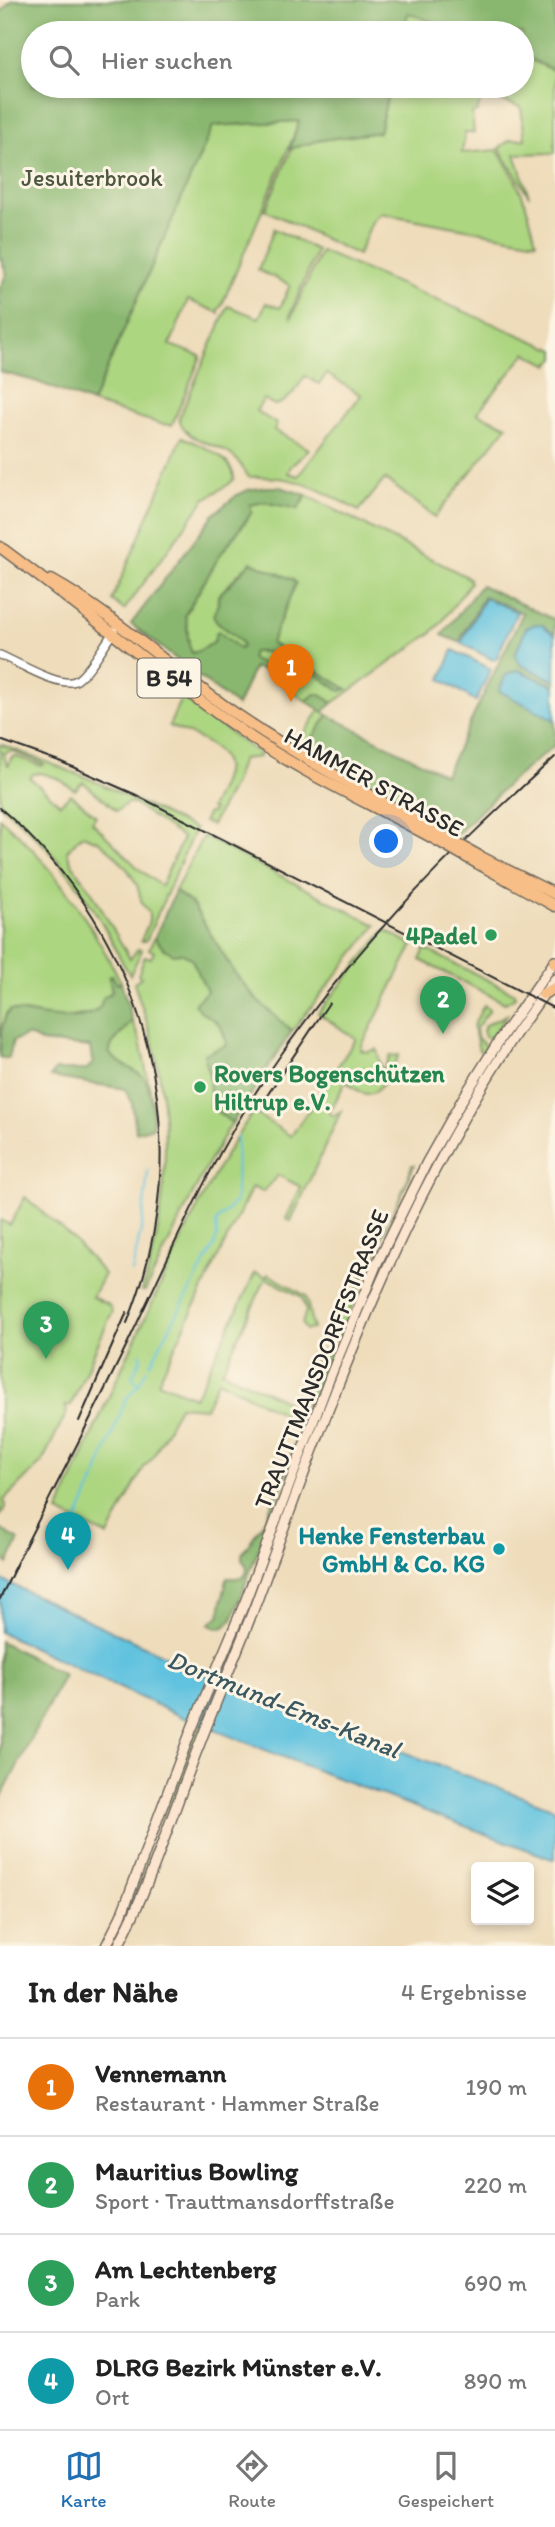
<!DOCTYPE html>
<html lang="de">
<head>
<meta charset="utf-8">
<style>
	:root { --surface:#fff; --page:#f2f2f2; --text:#222; --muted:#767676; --line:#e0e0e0; --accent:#1f6fb2 }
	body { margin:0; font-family:Itim,sans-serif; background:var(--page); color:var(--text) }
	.controls { position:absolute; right:21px; bottom:21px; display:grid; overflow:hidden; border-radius:7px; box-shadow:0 4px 10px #0003 }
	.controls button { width:63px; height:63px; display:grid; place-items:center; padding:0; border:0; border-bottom:2px solid var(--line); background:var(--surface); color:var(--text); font:35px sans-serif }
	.you { position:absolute; left:387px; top:842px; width:24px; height:24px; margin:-18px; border:5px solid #fff; border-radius:50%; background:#1a73e8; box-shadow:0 0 0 10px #1a73e833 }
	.badge { display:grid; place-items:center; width:46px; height:46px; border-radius:50%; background:var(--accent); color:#fff; font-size:23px; font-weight:700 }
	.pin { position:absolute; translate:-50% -58px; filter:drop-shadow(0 2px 4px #0008) }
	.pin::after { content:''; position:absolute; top:37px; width:24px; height:21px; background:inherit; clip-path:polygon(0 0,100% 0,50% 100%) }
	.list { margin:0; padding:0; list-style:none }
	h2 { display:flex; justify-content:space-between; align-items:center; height:91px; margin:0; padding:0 28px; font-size:30px }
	h2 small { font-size:23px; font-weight:400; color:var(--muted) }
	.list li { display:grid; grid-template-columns:46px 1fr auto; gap:21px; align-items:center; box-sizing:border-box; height:98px; padding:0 28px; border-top:2px solid var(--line) }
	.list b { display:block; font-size:26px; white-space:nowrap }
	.list p { margin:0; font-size:23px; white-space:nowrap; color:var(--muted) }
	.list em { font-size:23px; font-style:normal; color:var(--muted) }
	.icon { flex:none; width:38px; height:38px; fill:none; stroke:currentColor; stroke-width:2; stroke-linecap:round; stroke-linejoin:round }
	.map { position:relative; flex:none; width:555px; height:1946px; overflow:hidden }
	.search { position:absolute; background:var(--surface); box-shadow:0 4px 10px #0003; left:21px; right:21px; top:21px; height:77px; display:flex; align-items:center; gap:18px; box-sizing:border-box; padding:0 24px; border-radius:38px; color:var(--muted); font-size:26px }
	.sheet { height:483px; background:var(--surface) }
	nav { display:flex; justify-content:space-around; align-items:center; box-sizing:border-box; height:98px; border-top:2px solid var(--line); background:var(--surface); font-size:19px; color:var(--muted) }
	nav a { display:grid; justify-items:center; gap:4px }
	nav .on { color:var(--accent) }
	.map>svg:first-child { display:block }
</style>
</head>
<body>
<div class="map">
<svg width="555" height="1946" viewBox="0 0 555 1946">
	<rect width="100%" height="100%" fill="#fcf5e5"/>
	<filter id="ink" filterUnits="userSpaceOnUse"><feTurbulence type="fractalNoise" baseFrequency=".0143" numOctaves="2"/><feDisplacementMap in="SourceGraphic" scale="14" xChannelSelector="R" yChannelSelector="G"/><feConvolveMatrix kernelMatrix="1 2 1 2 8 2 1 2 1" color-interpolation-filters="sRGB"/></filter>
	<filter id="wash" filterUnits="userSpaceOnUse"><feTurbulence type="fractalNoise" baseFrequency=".00686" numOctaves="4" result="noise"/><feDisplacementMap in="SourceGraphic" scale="28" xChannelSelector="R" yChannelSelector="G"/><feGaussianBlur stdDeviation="1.57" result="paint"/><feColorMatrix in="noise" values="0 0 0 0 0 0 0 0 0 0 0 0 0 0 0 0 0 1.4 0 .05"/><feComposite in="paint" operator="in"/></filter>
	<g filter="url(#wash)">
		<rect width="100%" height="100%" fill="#eedcba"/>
		<!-- green -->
		<g fill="#add681" stroke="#6c8056" stroke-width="2" fill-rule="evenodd">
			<polygon points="408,12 463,33 403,33"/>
			<path d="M522 56 555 71V153L515 154 529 196 499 148 510 140 525 139 521 107 482 95 477 112 472 113 474 133H465L462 153 497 150C520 183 527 203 536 242L380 213 372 222 358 255 265 210 292 148 321 140 379 132 390 86H522Z"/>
			<polygon points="300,121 221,307 218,310 219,313 188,300 170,345 201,356 172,425 161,424 92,403 213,126"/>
			<path d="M274 229 317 250 290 315 291 318 321 251 555 350V358L549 365 526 353 477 413 507 426 435 517 385 479 359 511C317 488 298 475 248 477 244 468 236 457 227 452 210 442 184 440 179 418L228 306 259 318 266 303 280 308 290 285 258 270ZM327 374 361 395 298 476 288 473 291 466 309 449 274 430 277 424 256 411 264 399 274 405C289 403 297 387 305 376L319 384Z"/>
			<path d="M182 437C199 445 234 457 234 479L229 484 205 499 124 610 112 600Z"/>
			<path d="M306 495 469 578 470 583 441 623 430 634 333 703C322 696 318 692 306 701L292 691 294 687 279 670 276 671 251 658 253 652C286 649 315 675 341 691L347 689 270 643 296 584 244 568 218 596 217 623 234 634 243 645 240 649 216 637C212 647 201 651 191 653 187 642 188 628 185 615L220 555 247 520 250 505 264 502 277 505 304 502Z"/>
			<path d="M182 697 259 754V757L242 759 234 783 212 825 203 822 208 813H212L213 810 210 809C215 797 223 785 225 772 230 746 187 734 169 726Z"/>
			<polygon points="320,710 328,715 305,749 298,743"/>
			<path d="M0 744 90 779 195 829 146 941H141L149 921V913L142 903 137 885 128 870 114 854 98 841 82 835 67 851 72 864 92 892 130 959 138 949 142 950 130 975C119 959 112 940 102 923 76 878 40 837 0 805ZM12 751 43 764 44 765 41 766 15 756 11 758 9 765 7 764 3 753ZM41 773 57 778 75 790 83 782 117 811 127 803H133L183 838 161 886 139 869 92 822 96 816 71 794 60 804 30 778 33 774Z"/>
			<path d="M0 818C54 864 89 920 121 982L117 984 112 976 109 978 112 992 104 997 100 1007 92 1013 71 1017 55 1019 26 1012 6 1013 0 1038Z"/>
			<polygon points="203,836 376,925 292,1031 256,999 234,972 192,904 175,891"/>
			<path d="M166 913 214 984 242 1105 205 1169 145 1291H142C167 1218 171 1136 157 1061 152 1034 142 1008 134 983L141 977 138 975 145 956 151 958 154 952 149 949Z"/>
			<path d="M385 930 413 945 362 1045 361 1050 367 1052 377 1049 381 1068 384 1069 390 1056 399 1055C393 1067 382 1095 366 1094 359 1093 351 1085 346 1081L329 1113 334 1116 341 1111 291 1221 286 1219 301 1187 278 1175 263 1192 252 1187 158 1382 194 1397 197 1394 255 1273 266 1277 268 1274 306 1296 313 1329 306 1330 302 1324 306 1311 302 1297 266 1278 222 1371 290 1403C302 1393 300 1369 309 1355L295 1420 218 1380 205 1408 179 1406 153 1457 144 1467 108 1536 58 1512C91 1435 126 1358 162 1282 189 1224 216 1165 253 1112L291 1136 356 1039 318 1013Z"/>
			<polygon points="425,949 514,993 515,997 505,1003 420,960"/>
			<polygon points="484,1005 489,1009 489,1011 476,1028 477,1037 486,1047 483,1052 479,1050 473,1026"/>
			<polygon points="507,1015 490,1039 485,1037 483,1031 485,1025"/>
			<path d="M132 1021 140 1040 150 1090C140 1067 124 1070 109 1053L112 1044Z"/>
			<polygon points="412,1165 414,1165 338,1338 331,1340 327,1335 329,1326 353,1296 406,1185"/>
			<polygon points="25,1197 73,1239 104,1274 92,1297 109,1305 112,1312 71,1405 65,1406 67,1412 42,1462 4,1500 5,1507 0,1517 0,1220 10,1225"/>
			<polygon points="196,1727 202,1730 199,1738 142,1885 114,1946 112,1946 131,1906"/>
		</g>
		<!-- forest -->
		<g fill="#8ab76f" stroke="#5a714d" stroke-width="2">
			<polygon points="12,0 555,0 555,71 522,55 522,33 463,33 408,13 403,33 33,33 33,86 390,86 379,132 321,140 290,149 299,121 213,126 92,403 35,381 0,372 0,287 7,274 0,257 0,13"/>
			<path d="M266 487H280L306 495 298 509 264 502 250 505 252 512 220 555 185 615C189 628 186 642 192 653 198 652 208 646 214 642L216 633 218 631 240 649 243 645C235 633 220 628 213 616L218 604V596L251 562 292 579 296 583 271 643 347 689 341 691C315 675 286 649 253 652L251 658 254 661 289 675 294 687 292 691 284 685 286 680 254 667 237 706 131 624 214 514 237 495 248 490Z"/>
			<polygon points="481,585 555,620 555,635 542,625 517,657 521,665 555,681 555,686 518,670 509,673 538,710 555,720 555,745 510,782 457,834 305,749 328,715 445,775 523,613 484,596 459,642 442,635"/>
			<polygon points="315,694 319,694 333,703 323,712 306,701"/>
			<path d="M175 891 192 904 234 972 256 999 292 1031 232 1123 211 1107 209 1077 212 1075 211 1073 209 1074 204 1054 227 1045C219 1011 209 1024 194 1004L207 991 191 958 181 953 173 954 163 948 155 938Z"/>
			<path d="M112 975 117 984 121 982 132 1021 112 1044 109 1053C117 1062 128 1067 138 1073 154 1082 152 1111 153 1127L136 1132 132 1103 125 1089 50 1077 56 1070H86L94 1062 92 1060 90 1047 41 1042 28 1035 13 1041 9 1058H0C0 1043 0 1022 10 1010 31 1013 84 1027 100 1007 100 1007 103 997 104 997L112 992 109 977Z"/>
			<polygon points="322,1350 329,1351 331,1355 232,1620 225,1627 219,1628 209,1624 219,1616 227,1578 241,1578 246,1574 247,1567 242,1559 242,1554 266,1518 277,1491 299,1432 317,1355"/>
			<polygon points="0,1529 19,1540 8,1564 0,1555"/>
			<polygon points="0,1641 64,1675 0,1800"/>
		</g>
		<!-- water -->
		<g fill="#61c2df" stroke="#467685" stroke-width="2">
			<polygon points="484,599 488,599 517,612 496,659 493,660 461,643"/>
			<polygon points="536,624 542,625 555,635 555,681 521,665 515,655 526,628"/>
			<polygon points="453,650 491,669 476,701 441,679"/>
			<polygon points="518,670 555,686 555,720 499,691 506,675"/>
			<polygon points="0,1579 236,1689 555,1809 555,1860 316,1770 182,1717 0,1632"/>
		</g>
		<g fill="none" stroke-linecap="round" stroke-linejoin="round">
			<!-- stream -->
			<g stroke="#61c2df" stroke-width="2">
				<polyline points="132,1272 142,1225 148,1170"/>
				<polyline points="150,1364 214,1246 217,1236 216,1222 236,1201 237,1136"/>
				<polyline points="137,1383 132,1377 141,1358 140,1353"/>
				<polyline points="96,1476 126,1399 139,1384 147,1369"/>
				<polyline points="66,1546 95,1479"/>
			</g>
		</g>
	</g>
	<g filter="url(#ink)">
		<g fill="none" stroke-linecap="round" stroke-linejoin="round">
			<!-- tertiary casing -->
			<g stroke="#6f695d" stroke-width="10">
				<path id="tertiary" d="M0 655C17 662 62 690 77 680 90 671 104 645 114 631"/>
			</g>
			<!-- secondary casing -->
			<g stroke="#6f695d" stroke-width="12">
				<g id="secondary">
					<polyline points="106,1946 121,1916 192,1728 245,1602 330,1377 377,1263 427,1162 462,1100 502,1036 555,961"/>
					<path d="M118 1946C152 1882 173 1810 200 1743 218 1696 238 1650 256 1603 337 1384 412 1167 555 979"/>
				</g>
			</g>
			<!-- primary casing -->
			<g stroke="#6f695d" stroke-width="13">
				<g id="primary">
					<path d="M0 547C86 610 167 680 255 740 314 779 380 808 442 843"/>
					<path d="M51 580C120 618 177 675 242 718 307 762 377 798 445 837"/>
					<polyline points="481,857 555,894"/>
					<polyline points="477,863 555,906"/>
					<polyline points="554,962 555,964"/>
					<polyline points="543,994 555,988"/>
				</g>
			</g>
			<!-- tertiary -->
			<use href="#tertiary" stroke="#fff" stroke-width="7"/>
			<!-- secondary -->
			<use href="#secondary" stroke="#fce5cf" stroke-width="9"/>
			<!-- primary -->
			<use href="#primary" stroke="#f7be88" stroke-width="10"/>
			<!-- rail -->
			<g stroke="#2b2b2b" stroke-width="2">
				<polyline points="0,740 59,761 134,794 555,1009"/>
				<path d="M0 808C148 935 202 1142 127 1323"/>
				<polyline points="260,1106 329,1003"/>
				<polyline points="79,1421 127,1312"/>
				<path d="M12 1572C52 1493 93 1415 131 1336 174 1246 210 1161 265 1078 346 956 447 854 555 757"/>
				<polyline points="0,1599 16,1565"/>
			</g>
			<!-- primary-bridge casing -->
			<g stroke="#6f695d" stroke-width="13" stroke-linecap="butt">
				<g id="primary-bridge">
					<polyline points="445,837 481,857"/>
					<polyline points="442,843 477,863"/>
				</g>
			</g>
			<!-- primary-bridge -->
			<use href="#primary-bridge" stroke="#f7be88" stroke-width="10"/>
		</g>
	</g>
	<!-- markers -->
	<g fill="#2e9e5b" stroke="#fcf5e5" stroke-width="2.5">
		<circle cx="491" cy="935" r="7"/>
		<circle cx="200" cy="1087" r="7"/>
	</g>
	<circle fill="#0f9aa8" stroke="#fcf5e5" stroke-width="2.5" cx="499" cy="1549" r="7"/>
	<g text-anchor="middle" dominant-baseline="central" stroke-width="6" stroke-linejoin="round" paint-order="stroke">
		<!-- shield labels -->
		<rect fill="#fcf5e5" stroke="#6a6863" stroke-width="2" x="137.5" y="658.5" width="63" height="39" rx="5"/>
		<g font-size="23" font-weight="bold" fill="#2b2b2b">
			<text x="169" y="678">B 54</text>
		</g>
		<!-- park labels -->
		<g font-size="24" fill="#4c5640" stroke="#fcf5e5">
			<text x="92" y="177">Jesuiterbrook</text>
		</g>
		<!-- street labels -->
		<g font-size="24" fill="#2b2b2b" stroke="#fcf5e5">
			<text transform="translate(374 782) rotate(29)">HAMMER STRASSE</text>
			<text transform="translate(321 1359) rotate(-68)">TRAUTTMANSDORFFSTRASSE</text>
		</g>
		<!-- leisure labels -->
		<g font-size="24" font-weight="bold" fill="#27864d" stroke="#fcf5e5" text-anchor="end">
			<text x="477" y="935">4Padel</text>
			<text x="214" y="1073" text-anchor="start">Rovers Bogenschützen<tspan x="214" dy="28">Hiltrup e.V.</tspan></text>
		</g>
		<!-- culture labels -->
		<g font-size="24" font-weight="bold" fill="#0d838f" stroke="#fcf5e5" text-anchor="end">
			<text x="485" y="1535">Henke Fensterbau<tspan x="485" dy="28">GmbH &amp; Co. KG</tspan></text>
		</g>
		<!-- water labels -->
		<g font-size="26" font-style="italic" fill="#3b5861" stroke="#fcf5e5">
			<text transform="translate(284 1704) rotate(22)">Dortmund-Ems-Kanal</text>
		</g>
	</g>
</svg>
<div class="controls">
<button><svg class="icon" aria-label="layers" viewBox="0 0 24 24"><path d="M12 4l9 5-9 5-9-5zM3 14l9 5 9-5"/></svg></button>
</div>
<div class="you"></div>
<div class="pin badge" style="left:291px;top:702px;background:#e8710a">1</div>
<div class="pin badge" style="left:443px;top:1034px;background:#2e9e5b">2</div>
<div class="pin badge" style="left:46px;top:1359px;background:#2e9e5b">3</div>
<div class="pin badge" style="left:68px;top:1570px;background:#0f9aa8">4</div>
<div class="search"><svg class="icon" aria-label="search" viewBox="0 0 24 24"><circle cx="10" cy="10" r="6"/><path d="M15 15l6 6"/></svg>Hier suchen</div>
</div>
<section class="sheet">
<h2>In der Nähe<small>4 Ergebnisse</small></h2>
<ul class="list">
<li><span class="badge" style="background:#e8710a">1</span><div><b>Vennemann</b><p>Restaurant · Hammer Straße</p></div><em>190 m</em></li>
<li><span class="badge" style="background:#2e9e5b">2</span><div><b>Mauritius Bowling</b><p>Sport · Trauttmansdorffstraße</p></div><em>220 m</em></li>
<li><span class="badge" style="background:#2e9e5b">3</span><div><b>Am Lechtenberg</b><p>Park</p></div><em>690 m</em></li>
<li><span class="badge" style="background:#0f9aa8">4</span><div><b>DLRG Bezirk Münster e.V.</b><p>Ort</p></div><em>890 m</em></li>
</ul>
</section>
<nav>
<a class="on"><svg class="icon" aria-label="map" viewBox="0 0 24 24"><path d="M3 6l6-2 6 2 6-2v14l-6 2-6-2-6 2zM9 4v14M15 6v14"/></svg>Karte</a>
<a><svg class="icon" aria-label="directions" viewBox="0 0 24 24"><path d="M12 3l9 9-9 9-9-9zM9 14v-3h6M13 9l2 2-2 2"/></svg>Route</a>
<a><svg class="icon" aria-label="saved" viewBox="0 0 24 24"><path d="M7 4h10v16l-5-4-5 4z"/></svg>Gespeichert</a>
</nav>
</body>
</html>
